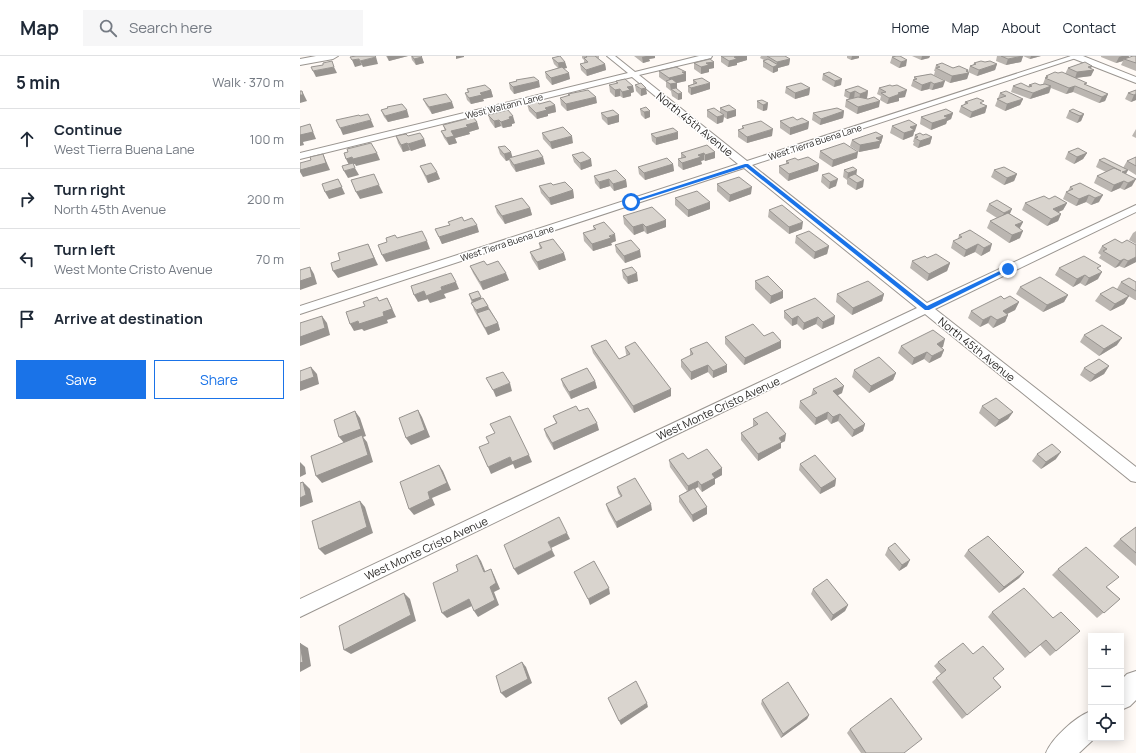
<!DOCTYPE html>
<html lang="en">
<head>
<meta charset="utf-8">
<style>
	:root { --surface:#fff; --page:#f6f6f7; --text:#1f2937; --muted:#747a83; --line:#e0e1e3; --accent:#1a73e8 }
	body { margin:0; font-family:Manrope,sans-serif; background:var(--page); color:var(--text) }
	.controls { position:absolute; right:12px; bottom:12px; display:grid; overflow:hidden; border-radius:0px; box-shadow:0 2px 10px #0003 }
	.controls button { width:36px; height:36px; display:grid; place-items:center; padding:0; border:0; border-bottom:1px solid var(--line); background:var(--surface); color:var(--text); font:20px sans-serif }
	.stop { position:absolute; width:12px; height:12px; margin:-9px; border:3px solid #1a73e8; border-radius:50%; background:#fff }
	.stop.end { background:#1a73e8; border-color:#fff; box-shadow:0 1px 4px #0008 }
	.list { margin:0; padding:0; list-style:none }
	h2 { display:flex; justify-content:space-between; align-items:center; height:52px; margin:0; padding:0 16px; font-size:17px }
	h2 small { font-size:13px; font-weight:400; color:var(--muted) }
	.list li { display:grid; grid-template-columns:26px 1fr auto; gap:12px; align-items:center; box-sizing:border-box; height:60px; padding:0 16px; border-top:1px solid var(--line) }
	.list b { display:block; font-size:15px; white-space:nowrap }
	.list p { margin:0; font-size:13px; white-space:nowrap; color:var(--muted) }
	.list em { font-size:13px; font-style:normal; color:var(--muted) }
	.actions { display:flex; gap:8px; padding:12px 16px }
	.actions a { flex:1; padding:9px 0; border:1px solid var(--accent); border-radius:0px; text-align:center; font-size:14px; color:var(--accent) }
	.actions .main { background:var(--accent); color:#fff }
	.icon { flex:none; width:22px; height:22px; fill:none; stroke:currentColor; stroke-width:2; stroke-linecap:round; stroke-linejoin:round }
	.map { position:relative; flex:none; width:836px; height:697px; overflow:hidden }
	header { display:flex; align-items:center; gap:24px; box-sizing:border-box; height:56px; padding:0 20px; background:var(--surface); border-bottom:1px solid var(--line) }
	header strong { font-size:19px }
	nav { display:flex; gap:22px; margin-inline-start:auto; font-size:14px }
	.search { width:280px; height:36px; background:var(--page); display:flex; align-items:center; gap:10px; box-sizing:border-box; padding:0 14px; border-radius:0px; color:var(--muted); font-size:15px }
	main { display:flex }
	aside { flex:1; background:var(--surface) }
	.map>svg:first-child { display:block }
</style>
</head>
<body>
<header>
<strong>Map</strong>
<div class="search"><svg class="icon" aria-label="search" viewBox="0 0 24 24"><circle cx="10" cy="10" r="6"/><path d="M15 15l6 6"/></svg>Search here</div>
<nav><a>Home</a><a>Map</a><a>About</a><a>Contact</a></nav>
</header>
<main>
<aside>
<h2>5 min<small>Walk · 370 m</small></h2>
<ul class="list">
<li><svg class="icon" aria-label="ahead" viewBox="0 0 24 24"><path d="M12 20V5M6 11l6-6 6 6"/></svg><div><b>Continue</b><p>West Tierra Buena Lane</p></div><em>100 m</em></li>
<li><svg class="icon" aria-label="right" viewBox="0 0 24 24"><path d="M7 20v-9h11M14 6l5 5-5 5"/></svg><div><b>Turn right</b><p>North 45th Avenue</p></div><em>200 m</em></li>
<li><svg class="icon" aria-label="left" viewBox="0 0 24 24"><path d="M17 20v-9H6M10 6l-5 5 5 5"/></svg><div><b>Turn left</b><p>West Monte Cristo Avenue</p></div><em>70 m</em></li>
<li><svg class="icon" aria-label="arrive" viewBox="0 0 24 24"><path d="M6 21V4h12l-3 4 3 4H6"/></svg><div><b>Arrive at destination</b></div></li>
</ul>
<div class="actions"><a class="main">Save</a><a>Share</a></div>
</aside>
<div class="map">
<svg width="836" height="697" viewBox="0 0 836 697">
	<rect width="100%" height="100%" fill="#fffaf6"/>
	<g fill="none" stroke-linecap="round" stroke-linejoin="round">
		<!-- minor casing -->
		<g stroke="#9a9590" stroke-width="2">
			<g id="minor">
				<polygon points="307,0 315,0 335,16 399,0 412,0 411,2 339,19 447,105 771,0 782,0 452,109 627,247 836,149 836,156 635,253 836,411 836,426 831,425 625,258 0,561 0,543 617,252 444,112 0,258 0,250 438,108 332,21 0,103 0,97 328,17"/>
				<polygon points="828,0 836,0 836,3 829,2"/>
			</g>
		</g>
		<!-- tertiary casing -->
		<g stroke="#9a9590" stroke-width="2">
			<g id="tertiary">
				<polygon points="770,0 783,0 836,21 836,27 772,2"/>
				<polygon points="836,615 836,644 830,650 821,654 821,624 827,618"/>
				<path d="M791 655V682H795L779 697H746C752 682 775 661 791 655Z"/>
			</g>
		</g>
		<!-- secondary casing -->
		<g stroke="#9a9590" stroke-width="2">
			<polygon id="secondary" points="16,0 38,0 33,3 0,9 0,3"/>
		</g>
		<!-- minor -->
		<use href="#minor" fill="#fff" fill-rule="evenodd"/>
		<!-- tertiary -->
		<use href="#tertiary" fill="#fff" fill-rule="evenodd"/>
		<!-- secondary -->
		<use href="#secondary" fill="#fff" fill-rule="evenodd"/>
	</g>
	<!-- wall -->
	<g fill="#bbb6b1">
		<polygon points="86,0 108,0 89,5"/>
		<polygon points="111,0 121,0 124,7 116,9 112,4"/>
		<polygon points="282,0 299,0 299,3 305,8 306,14 287,20 281,14 280,8 284,7 284,4 282,2"/>
		<polygon points="334,0 355,0 355,2 349,3 350,5 343,7"/>
		<polygon points="421,0 447,4 437,7 437,9 428,11 421,6"/>
		<polygon points="461,0 485,0 490,3 489,9 478,12 478,15 473,17 463,11 463,5 464,4 460,2"/>
		<polygon points="547,0 559,0 559,2 551,4 547,2"/>
		<polygon points="596,0 606,10 599,12 590,7 592,1"/>
		<polygon points="612,0 630,0 629,2 621,4"/>
		<polygon points="697,0 741,0 730,3 723,0 721,6 706,9 696,5"/>
		<polygon points="801,0 829,0 828,2 836,0 836,15 821,9 823,5 816,7 801,1"/>
		<polygon points="252,2 265,6 267,12 264,12 270,23 252,29 246,22 245,16 258,12 254,8"/>
		<polygon points="414,6 414,12 409,13 409,16 401,18 394,13 394,7"/>
		<polygon points="674,7 697,8 695,14 677,20 668,16 670,10 673,9"/>
		<polygon points="636,9 668,14 668,16 669,17 667,23 650,27 634,19 635,15 634,15"/>
		<polygon points="792,10 791,12 791,20 776,22 786,29 808,38 805,45 799,47 773,36 766,38 751,32 749,37 730,43 711,36 713,30 728,31 729,29 740,29 743,28 746,20 758,17 765,18 768,12"/>
		<polygon points="359,15 386,22 386,25 377,27 377,33 382,43 378,44 372,40 371,35 366,31 366,26 359,21"/>
		<polygon points="529,16 541,29 534,31 522,24 523,18"/>
		<polygon points="631,18 643,31 632,34 629,33 621,35 611,30 613,24 614,23 614,21"/>
		<polygon points="216,24 240,31 214,38 210,33 209,27 216,25"/>
		<polygon points="393,24 410,33 391,39 388,36 388,30 393,28"/>
		<polygon points="316,25 333,30 334,36 331,37 331,40 323,42 320,40 315,41 310,36 309,29 316,28"/>
		<polygon points="335,29 347,38 341,40 336,35"/>
		<polygon points="486,31 510,32 509,39 495,43 485,37"/>
		<polygon points="579,32 605,41 599,42 599,45 587,48 580,44 581,40 577,38"/>
		<polygon points="167,33 191,34 193,41 183,43 184,45 171,48 167,44 165,37 168,37"/>
		<polygon points="545,34 568,35 567,42 566,42 579,51 557,58 545,51 546,44 549,43 544,40"/>
		<polygon points="836,34 836,44 831,46 825,43 828,37"/>
		<polygon points="700,37 723,43 720,49 705,55 695,50"/>
		<polygon points="268,38 297,47 267,55 261,49 260,42 268,40"/>
		<polygon points="123,43 154,52 132,58 126,49"/>
		<polygon points="457,45 468,47 467,54 463,55 457,52"/>
		<polygon points="665,46 683,48 687,50 685,57 670,62 659,56 661,50 664,49"/>
		<polygon points="227,48 239,48 255,49 256,56 248,58 248,60 237,63 229,55"/>
		<polygon points="420,52 436,54 436,60 427,63 424,61 423,66 417,68 407,61 407,54 420,57"/>
		<polygon points="340,53 350,61 345,63 341,59"/>
		<polygon points="81,54 109,61 88,66 84,61"/>
		<polygon points="544,55 543,62 520,69 512,64 513,57"/>
		<polygon points="769,55 784,58 781,65 777,67 766,62"/>
		<polygon points="301,57 319,59 319,66 308,69 302,63"/>
		<polygon points="653,57 651,63 647,65 646,68 631,74 620,68 621,61"/>
		<polygon points="188,59 215,67 212,68 212,70 203,72 201,70 195,72 190,65"/>
		<polygon points="497,64 509,66 508,73 490,79 480,72 480,65"/>
		<polygon points="177,66 179,73 169,76 170,78 155,82 157,87 149,89 144,82 141,75 145,75 143,69"/>
		<polygon points="442,70 472,80 447,87 438,81 438,74 442,73"/>
		<polygon points="592,70 615,75 614,76 613,80 603,84 590,77"/>
		<polygon points="836,73 836,82 832,80"/>
		<polygon points="242,77 273,87 252,93 243,83"/>
		<polygon points="351,78 378,83 356,89 352,85"/>
		<polygon points="615,79 623,79 632,81 630,88 618,92 613,89 614,86 613,86"/>
		<polygon points="96,80 108,80 124,83 126,90 111,95 110,94 103,96 98,87"/>
		<polygon points="583,80 581,87 580,88 579,92 559,96 550,90 552,84"/>
		<polygon points="198,91 212,101 245,108 216,116 211,109 209,104 206,105 200,98"/>
		<polygon points="520,95 557,102 532,111 519,102"/>
		<polygon points="415,96 415,102 405,105 404,104 401,105 402,108 383,114 378,110 378,103 381,102 381,97"/>
		<polygon points="768,96 787,97 783,103 774,108 765,103"/>
		<polygon points="272,99 292,110 281,114 274,106"/>
		<polygon points="836,101 836,119 828,114 826,118 832,130 824,134 820,132 811,136 794,127 797,120 806,116 796,111 799,104 823,112 827,105"/>
		<polygon points="498,104 519,108 518,115 488,125 479,117 479,110 486,108 486,105"/>
		<polygon points="373,108 374,115 345,124 339,118 338,111"/>
		<polygon points="120,110 140,123 128,127 123,117"/>
		<polygon points="544,114 556,119 563,131 556,134 547,128 547,124 543,121"/>
		<polygon points="694,114 717,118 714,125 704,129 691,121"/>
		<polygon points="522,119 536,130 529,133 521,126"/>
		<polygon points="294,120 326,124 327,131 314,135 310,130 300,133 295,127"/>
		<polygon points="780,127 799,146 791,149 786,146 776,150 763,143 766,136 768,135 770,131"/>
		<polygon points="417,128 451,138 429,146 417,135"/>
		<polygon points="253,129 273,134 274,142 251,149 241,137 239,130"/>
		<polygon points="375,142 410,153 388,161 375,149"/>
		<polygon points="749,143 767,147 763,154 758,156 761,158 758,165 747,170 722,154 725,147"/>
		<polygon points="689,148 710,158 723,166 720,172 720,182 709,187 687,172 690,165 697,162 686,155"/>
		<polygon points="195,150 230,152 232,159 205,168 197,157"/>
		<polygon points="469,154 502,173 489,178 468,161"/>
		<polygon points="323,160 366,171 347,178 344,175 334,179 324,168"/>
		<polygon points="164,165 179,176 142,188 135,173 150,169 148,166"/>
		<polygon points="293,170 316,185 311,187 312,189 293,195 284,185 283,177 294,174"/>
		<polygon points="670,174 690,195 681,200 675,196 664,201 651,192 653,185 658,183 659,179"/>
		<polygon points="836,175 836,188 829,184 833,177"/>
		<polygon points="496,180 529,190 527,198 514,203 495,187"/>
		<polygon points="239,187 266,204 239,214 232,203 230,196 240,193"/>
		<polygon points="822,187 836,189 836,206 824,212 819,210 815,212 799,202 801,199 798,197 802,190"/>
		<polygon points="315,189 341,201 325,207 316,196"/>
		<polygon points="627,202 650,207 647,215 627,225 610,212 612,205"/>
		<polygon points="187,209 209,224 183,234 173,217 170,210"/>
		<polygon points="759,212 799,213 798,223 785,230 780,227 773,231 755,219"/>
		<polygon points="322,214 338,225 328,228 323,222"/>
		<polygon points="455,225 483,242 470,248 455,233"/>
		<polygon points="821,226 836,226 836,244 835,244 817,233"/>
		<polygon points="720,231 768,239 764,246 743,256 716,238"/>
		<polygon points="169,238 182,243 188,250 198,267 200,274 188,279 174,254"/>
		<polygon points="537,238 584,238 582,245 552,259 536,246"/>
		<polygon points="800,238 829,240 824,248 810,255 795,245"/>
		<polygon points="515,242 534,268 522,273 516,268 503,274 497,268 492,270 484,262 484,255"/>
		<polygon points="704,243 719,246 715,254 707,258 708,259 705,266 693,272 688,267 680,271 668,262 671,255"/>
		<polygon points="784,279 817,289 799,300 780,286"/>
		<polygon points="464,280 481,285 481,292 444,309 425,288 425,281"/>
		<polygon points="291,290 319,303 327,300 326,298 325,291 371,340 334,357 293,297"/>
		<polygon points="601,290 643,291 641,291 644,294 641,301 629,307 624,303 612,309 598,297"/>
		<polygon points="390,293 427,316 413,322 408,316 391,324 381,311 381,304 390,300"/>
		<polygon points="809,310 804,318 790,326 780,319 784,312"/>
		<polygon points="554,314 596,317 593,324 569,337 552,321"/>
		<polygon points="261,323 295,325 297,332 271,343 263,330"/>
		<polygon points="513,333 542,337 538,339 565,368 563,375 552,381 538,365 531,368 527,363 515,369 499,352 500,345 511,340"/>
		<polygon points="682,350 713,356 708,363 695,371 679,357"/>
		<polygon points="279,355 299,374 254,394 246,380 244,373 256,367 253,360"/>
		<polygon points="453,363 485,385 481,387 481,392 458,405 441,384 441,377 454,371 453,370"/>
		<polygon points="737,398 756,403 741,413 732,405"/>
		<polygon points="388,403 422,412 422,419 415,423 415,428 402,436 398,431 395,433 407,451 407,458 393,466 379,446 379,440 387,435 370,411 369,404"/>
		<polygon points="500,408 536,423 535,430 520,438 499,414"/>
		<polygon points="317,431 352,454 317,472 308,455 306,448 321,441 318,437"/>
		<polygon points="836,471 836,510 813,490 820,483"/>
		<polygon points="588,492 607,510 599,515 585,499"/>
		<polygon points="668,494 724,516 719,522 699,537 664,500"/>
		<polygon points="758,513 807,531 820,543 797,562 752,519"/>
		<polygon points="513,533 548,549 545,555 531,565 511,538"/>
		<polygon points="692,556 753,562 780,575 750,600 740,589 725,602 688,561"/>
		<polygon points="673,598 701,631 662,663 632,626 641,618 634,610 638,606"/>
		<polygon points="462,644 509,659 507,663 481,682 461,648"/>
		<polygon points="550,673 604,697 561,697 547,677"/>
	</g>
	<!-- shaded-wall -->
	<g fill="#989490">
		<polygon points="87,0 108,0 89,5"/>
		<polygon points="156,0 164,0 164,1 156,3"/>
		<polygon points="346,0 355,0 355,2 349,3 350,5 343,7 342,1"/>
		<polygon points="438,0 447,0 447,4 437,7 437,9 428,11 429,5 434,1"/>
		<polygon points="552,0 559,0 559,2 551,4"/>
		<polygon points="622,0 630,0 629,2 621,4"/>
		<polygon points="723,0 721,6 706,9 708,3"/>
		<polygon points="731,0 741,0 730,3"/>
		<polygon points="822,0 829,0 827,4 824,3 823,5 816,7 819,1"/>
		<polygon points="76,1 78,8 63,11 60,5"/>
		<polygon points="122,1 124,7 116,9 114,3"/>
		<polygon points="59,3 62,9 55,11 52,4"/>
		<polygon points="490,3 489,9 478,12 478,15 473,17 473,11 476,10 477,6"/>
		<polygon points="607,4 606,10 599,12 601,6"/>
		<polygon points="265,6 267,12 259,14 258,7"/>
		<polygon points="414,6 414,12 409,13 409,16 401,18 401,11 406,7"/>
		<polygon points="305,8 306,14 287,20 286,14"/>
		<polygon points="697,8 695,14 677,20 679,14"/>
		<polygon points="792,10 790,14 794,14 791,20 775,22 777,16"/>
		<polygon points="34,11 37,17 16,21 13,15"/>
		<polygon points="668,14 668,17 669,17 667,23 650,27 652,20"/>
		<polygon points="382,16 386,16 386,25 377,27 377,33 371,33 371,35 370,28 369,28 369,22"/>
		<polygon points="269,17 270,23 252,29 251,22"/>
		<polygon points="542,23 541,29 534,31 535,25"/>
		<polygon points="239,25 240,31 214,38 213,31"/>
		<polygon points="645,25 643,31 632,34 634,28"/>
		<polygon points="631,26 629,33 621,35 622,29"/>
		<polygon points="410,27 410,33 391,39 391,32"/>
		<polygon points="333,30 334,36 331,37 331,40 323,42 322,36 327,31"/>
		<polygon points="751,30 749,37 730,43 733,37"/>
		<polygon points="775,30 773,36 766,38 769,32"/>
		<polygon points="346,32 347,38 341,40 341,33"/>
		<polygon points="510,32 509,39 495,43 495,37"/>
		<polygon points="320,33 320,40 315,41 315,34"/>
		<polygon points="191,34 193,41 183,43 184,45 171,48 169,42 180,37"/>
		<polygon points="607,34 605,41 599,42 599,45 587,48 589,42 598,37"/>
		<polygon points="2,35 7,45 0,47 0,39"/>
		<polygon points="555,35 554,42 549,43 550,37"/>
		<polygon points="568,35 567,42 559,44 560,38"/>
		<polygon points="382,37 382,43 378,44 378,38"/>
		<polygon points="808,38 805,45 799,47 802,41"/>
		<polygon points="836,38 836,44 831,46 834,39"/>
		<polygon points="296,41 297,47 267,55 266,48"/>
		<polygon points="723,43 720,49 705,55 707,48"/>
		<polygon points="580,45 579,51 557,58 558,51"/>
		<polygon points="152,46 154,52 132,58 129,51"/>
		<polygon points="468,47 467,54 463,55 463,49"/>
		<polygon points="255,49 256,56 248,58 248,60 237,63 236,57 245,52"/>
		<polygon points="687,50 685,57 670,62 672,56"/>
		<polygon points="107,54 109,61 88,66 85,60"/>
		<polygon points="436,54 436,60 427,63 427,56"/>
		<polygon points="350,55 350,61 345,63 344,56"/>
		<polygon points="544,55 543,62 520,69 521,63"/>
		<polygon points="653,57 651,63 647,65 646,68 631,74 632,67 644,60"/>
		<polygon points="784,58 781,65 777,67 780,60"/>
		<polygon points="319,59 319,66 308,69 307,62"/>
		<polygon points="424,59 423,66 417,68 417,61"/>
		<polygon points="213,60 215,67 212,68 212,70 203,72 201,66 209,61"/>
		<polygon points="71,64 74,71 43,79 40,72"/>
		<polygon points="199,64 201,70 195,72 194,65"/>
		<polygon points="177,66 179,73 169,76 170,78 155,82 157,87 149,89 146,82 151,75 166,69"/>
		<polygon points="509,66 508,73 490,79 490,72"/>
		<polygon points="10,68 16,83 3,86 4,89 0,90 0,79"/>
		<polygon points="617,69 615,75 614,76 613,80 603,84 604,77 610,71"/>
		<polygon points="473,73 472,80 447,87 447,81"/>
		<polygon points="378,76 378,83 356,89 356,82"/>
		<polygon points="272,80 273,87 252,93 250,86"/>
		<polygon points="583,80 581,87 580,88 579,92 559,96 560,89"/>
		<polygon points="632,81 630,88 618,92 620,85"/>
		<polygon points="124,83 126,90 111,95 108,88"/>
		<polygon points="107,87 110,94 103,96 101,89"/>
		<polygon points="211,96 213,103 209,102 209,104 206,105 204,98"/>
		<polygon points="415,96 415,102 405,105 405,99"/>
		<polygon points="558,96 557,102 532,111 533,104"/>
		<polygon points="77,97 80,104 56,110 55,108 49,109 46,103 52,101"/>
		<polygon points="404,97 404,104 401,105 402,108 383,114 382,107 398,99"/>
		<polygon points="787,97 783,103 774,108 777,101"/>
		<polygon points="23,98 30,114 3,121 0,116 0,114"/>
		<polygon points="243,101 245,108 216,116 214,109"/>
		<polygon points="291,103 292,110 281,114 280,107"/>
		<polygon points="373,108 374,115 345,124 344,117"/>
		<polygon points="519,108 518,115 488,125 489,118"/>
		<polygon points="55,112 59,119 48,122 44,115"/>
		<polygon points="557,114 556,121 548,121 547,124 548,117"/>
		<polygon points="828,114 824,121 822,116"/>
		<polygon points="137,116 140,123 128,127 126,120"/>
		<polygon points="717,118 714,125 704,129 707,122"/>
		<polygon points="38,123 45,138 29,143 25,136"/>
		<polygon points="309,123 310,130 300,133 299,126"/>
		<polygon points="538,123 536,130 529,133 530,126"/>
		<polygon points="836,123 832,130 824,134 828,127"/>
		<polygon points="326,124 327,131 314,135 313,128"/>
		<polygon points="564,124 563,131 556,134 557,127"/>
		<polygon points="824,125 820,132 811,136 814,129"/>
		<polygon points="79,129 83,137 60,143 56,136"/>
		<polygon points="452,131 451,138 429,146 430,139"/>
		<polygon points="273,134 274,142 251,149 249,142"/>
		<polygon points="789,139 786,146 776,150 779,143"/>
		<polygon points="803,139 799,146 791,149 795,142"/>
		<polygon points="410,146 410,153 388,161 388,154"/>
		<polygon points="767,147 763,154 749,160 753,153"/>
		<polygon points="230,152 232,159 205,168 202,160"/>
		<polygon points="712,153 709,160 701,164 704,157"/>
		<polygon points="761,158 758,165 747,170 751,163"/>
		<polygon points="366,164 366,171 347,178 346,171"/>
		<polygon points="503,166 502,173 489,178 489,171"/>
		<polygon points="723,166 719,173 715,169"/>
		<polygon points="343,168 344,175 334,179 333,171"/>
		<polygon points="177,169 179,176 142,188 139,181"/>
		<polygon points="723,175 720,182 709,187 712,179"/>
		<polygon points="315,178 316,185 311,187 312,189 293,195 292,188"/>
		<polygon points="127,185 130,193 86,206 82,199"/>
		<polygon points="68,188 78,209 38,222 33,215"/>
		<polygon points="678,188 675,196 664,201 666,194"/>
		<polygon points="692,188 690,195 681,200 684,192"/>
		<polygon points="529,190 527,198 514,203 515,196"/>
		<polygon points="340,194 341,201 325,207 324,200"/>
		<polygon points="264,197 266,204 239,214 237,206"/>
		<polygon points="836,201 836,206 824,212 828,205"/>
		<polygon points="824,203 819,210 815,212 820,205"/>
		<polygon points="650,207 647,215 627,225 629,218"/>
		<polygon points="10,211 14,218 17,228 0,234 0,225"/>
		<polygon points="802,216 798,223 785,230 789,222"/>
		<polygon points="206,217 209,224 183,234 180,226"/>
		<polygon points="337,217 338,225 328,228 327,221"/>
		<polygon points="785,219 780,227 773,231 777,223"/>
		<polygon points="156,226 159,233 144,238 146,242 130,247 126,240 141,231"/>
		<polygon points="124,235 128,243 118,246 114,239"/>
		<polygon points="483,235 483,242 470,248 471,240"/>
		<polygon points="584,238 582,245 552,259 553,252"/>
		<polygon points="768,239 764,246 743,256 747,249"/>
		<polygon points="829,240 824,248 810,255 815,248"/>
		<polygon points="181,241 184,248 175,251 172,244"/>
		<polygon points="87,242 91,250 96,261 87,264 88,267 64,275 62,273 54,275 50,268 83,256"/>
		<polygon points="719,246 715,254 699,262 703,255"/>
		<polygon points="188,250 190,257 177,257 179,262 176,254"/>
		<polygon points="708,259 705,266 693,272 697,264"/>
		<polygon points="22,260 27,267 30,279 0,290 0,281"/>
		<polygon points="498,260 497,268 492,270 492,263"/>
		<polygon points="535,260 534,268 522,273 523,266"/>
		<polygon points="691,260 688,267 680,271 683,264"/>
		<polygon points="518,261 516,268 503,274 504,267"/>
		<polygon points="198,267 200,274 188,279 185,272"/>
		<polygon points="822,282 817,289 799,300 804,293"/>
		<polygon points="645,283 643,291 634,295 637,288"/>
		<polygon points="481,285 481,292 444,309 445,302"/>
		<polygon points="644,294 641,301 629,307 632,300"/>
		<polygon points="627,296 624,303 612,309 614,302"/>
		<polygon points="408,309 408,316 391,324 391,316"/>
		<polygon points="427,309 427,316 413,322 413,315"/>
		<polygon points="809,310 804,318 790,326 795,319"/>
		<polygon points="11,311 17,318 19,328 0,335 0,326"/>
		<polygon points="596,317 593,324 569,337 571,330"/>
		<polygon points="295,325 297,332 271,343 269,336"/>
		<polygon points="210,327 212,335 196,341 193,334"/>
		<polygon points="544,330 542,337 532,342 533,335"/>
		<polygon points="371,333 371,340 334,357 333,350"/>
		<polygon points="118,354 122,361 130,381 111,389 106,382"/>
		<polygon points="55,355 60,362 66,380 63,381 67,386 73,406 22,427 16,420 45,388 39,381"/>
		<polygon points="528,356 527,363 515,369 516,362"/>
		<polygon points="713,356 708,363 695,371 699,364"/>
		<polygon points="540,358 538,365 531,368 533,361"/>
		<polygon points="297,367 299,374 254,394 252,387"/>
		<polygon points="565,368 563,375 552,381 554,374"/>
		<polygon points="486,378 485,385 481,387 481,392 458,405 458,398 479,382"/>
		<polygon points="761,396 756,403 741,413 746,406"/>
		<polygon points="229,399 232,406 215,413 213,408 191,418 188,411 210,401"/>
		<polygon points="0,406 5,411 6,418 0,421"/>
		<polygon points="139,409 143,415 151,434 132,442 135,449 114,459 109,453 128,436"/>
		<polygon points="422,412 422,419 415,423 415,428 402,436 401,429 412,418"/>
		<polygon points="536,423 535,430 520,438 521,432"/>
		<polygon points="398,425 398,431 388,437 388,430"/>
		<polygon points="3,426 10,433 13,446 0,451 0,442"/>
		<polygon points="60,445 65,451 73,477 25,499 19,493"/>
		<polygon points="351,448 352,454 317,472 316,466"/>
		<polygon points="407,451 407,458 393,466 392,459"/>
		<polygon points="267,477 270,483 251,492 248,486"/>
		<polygon points="252,494 255,500 218,519 214,513"/>
		<polygon points="177,499 181,505 188,522 184,516"/>
		<polygon points="610,504 607,510 599,515 602,509"/>
		<polygon points="191,513 194,519 200,533 194,536 199,549 178,561 174,555 190,531"/>
		<polygon points="724,516 719,522 699,537 704,531"/>
		<polygon points="309,532 310,538 290,549 288,543"/>
		<polygon points="104,537 110,543 116,565 51,598 44,594"/>
		<polygon points="169,543 174,549 147,562 142,557"/>
		<polygon points="548,549 545,555 531,565 533,559"/>
		<polygon points="0,587 8,592 11,610 0,616"/>
		<polygon points="222,606 226,611 232,627 206,642 201,637"/>
		<polygon points="347,647 348,651 321,669 319,665"/>
		<polygon points="509,659 507,663 481,682 483,678"/>
	</g>
	<!-- building -->
	<g fill="#d9d4ce" stroke="#989490">
		<polygon points="56,0 75,0 76,1 60,5 59,3 52,4 50,1"/>
		<polygon points="112,0 121,0 122,1 114,3"/>
		<polygon points="260,0 265,6 258,7 252,2"/>
		<polygon points="286,0 295,0 305,8 286,14 280,8 288,6 284,2 287,1"/>
		<polygon points="421,0 438,0 434,1 437,3 429,5"/>
		<polygon points="467,0 485,0 490,3 477,6"/>
		<polygon points="596,0 600,0 607,4 601,6 592,1"/>
		<polygon points="701,0 723,0 708,3"/>
		<polygon points="833,0 836,0 836,7 824,3"/>
		<polygon points="410,3 414,6 406,7 409,9 401,11 394,7"/>
		<polygon points="468,3 478,9 473,11 463,5"/>
		<polygon points="32,5 34,11 13,15 11,11 23,9 23,7"/>
		<polygon points="681,5 685,6 690,5 697,8 679,14 670,10 676,8 674,7"/>
		<polygon points="785,6 792,10 788,11 794,14 777,16 768,12"/>
		<polygon points="642,7 653,12 659,10 668,14 666,15 669,17 652,20 636,12 640,11 636,9"/>
		<polygon points="262,11 269,17 251,22 245,16"/>
		<polygon points="376,11 386,16 382,16 385,18 369,22 359,15"/>
		<polygon points="529,16 542,23 535,25 523,18"/>
		<polygon points="755,16 758,17 762,16 787,27 784,28 808,38 802,41 775,30 769,32 745,22 748,21 746,20"/>
		<polygon points="631,18 645,25 634,28 631,26 622,29 613,24 617,23 614,21"/>
		<polygon points="234,21 239,25 213,31 209,27 217,25 216,24"/>
		<polygon points="402,22 410,27 391,32 388,30 397,27 393,24"/>
		<polygon points="325,23 333,30 327,31 330,34 322,36 320,33 315,34 309,29 318,27 316,25"/>
		<polygon points="372,23 377,27 370,28 366,25"/>
		<polygon points="341,27 346,32 341,33 335,29"/>
		<polygon points="501,27 510,32 495,37 486,31"/>
		<polygon points="721,27 729,31 732,30 729,29 735,27 740,29 745,28 751,30 733,37 713,30"/>
		<polygon points="185,29 191,34 180,37 182,39 169,42 165,37 169,36 167,33"/>
		<polygon points="590,29 592,30 597,29 607,34 598,37 600,38 589,42 581,37 586,36 579,32"/>
		<polygon points="558,30 568,35 560,38 555,35 550,37 545,34"/>
		<polygon points="376,32 382,37 378,38 371,33"/>
		<polygon points="288,34 296,41 266,48 260,42 270,39 268,38"/>
		<polygon points="836,34 836,38 834,39 828,37"/>
		<polygon points="0,35 2,35 3,39 0,39"/>
		<polygon points="706,35 723,43 707,48 697,43 706,40 700,37"/>
		<polygon points="146,38 152,46 129,51 123,43"/>
		<polygon points="558,41 568,43 574,41 580,45 558,51 546,44"/>
		<polygon points="677,42 684,45 680,47 687,50 672,56 661,50 668,47 665,46"/>
		<polygon points="462,44 468,47 463,49 457,45"/>
		<polygon points="237,45 239,48 250,45 255,49 245,52 247,54 236,57 227,48"/>
		<polygon points="102,48 107,54 85,60 81,54 88,52 87,51"/>
		<polygon points="429,49 436,54 427,56 420,52"/>
		<polygon points="346,51 350,55 344,56 340,53"/>
		<polygon points="414,52 424,59 417,61 407,54"/>
		<polygon points="537,52 544,55 521,63 513,57"/>
		<polygon points="646,53 653,57 644,60 648,62 632,67 621,61"/>
		<polygon points="773,53 784,58 780,60 769,55"/>
		<polygon points="208,54 213,60 209,61 210,63 201,66 199,64 194,65 188,59"/>
		<polygon points="313,54 319,59 307,62 301,57"/>
		<polygon points="68,58 71,64 40,72 36,64 59,59 60,60"/>
		<polygon points="173,61 177,66 166,69 168,71 151,75 154,80 146,82 141,75 146,74 143,69"/>
		<polygon points="493,61 497,64 502,62 509,66 490,72 480,65"/>
		<polygon points="609,64 617,69 610,71 614,74 604,77 592,70"/>
		<polygon points="461,65 473,73 447,81 438,74 444,72 442,70"/>
		<polygon points="10,68 13,76 0,79 0,71"/>
		<polygon points="263,71 272,80 250,86 242,77"/>
		<polygon points="373,72 378,76 356,82 351,78"/>
		<polygon points="576,76 583,80 576,82 581,85 560,89 552,84"/>
		<polygon points="120,77 124,83 108,88 107,87 101,89 96,80 106,78 108,80"/>
		<polygon points="620,77 623,79 626,78 632,81 620,85 615,82 618,81 615,79"/>
		<polygon points="71,87 77,97 53,103 52,101 46,103 44,97 48,96 47,93"/>
		<polygon points="544,87 558,96 533,104 520,95"/>
		<polygon points="407,89 415,96 405,99 404,97 398,99 401,101 382,107 378,103 386,101 381,97"/>
		<polygon points="205,90 211,96 204,98 198,91"/>
		<polygon points="778,92 787,97 777,101 768,96"/>
		<polygon points="238,94 243,101 214,109 209,102"/>
		<polygon points="283,96 291,103 280,107 272,99"/>
		<polygon points="23,98 26,107 0,114 0,107 11,104 10,101"/>
		<polygon points="508,101 519,108 489,118 479,110 489,107 486,105 495,102 498,104"/>
		<polygon points="836,101 836,110 827,105"/>
		<polygon points="367,102 373,108 344,117 338,111"/>
		<polygon points="804,102 828,114 822,116 836,123 828,127 824,125 814,129 797,120 814,112 821,115 799,104"/>
		<polygon points="53,107 55,112 44,115 42,110"/>
		<polygon points="131,107 137,116 126,120 120,110"/>
		<polygon points="553,111 557,114 548,117 544,114"/>
		<polygon points="704,111 717,118 707,122 694,114"/>
		<polygon points="316,114 326,124 313,128 309,123 299,126 294,120"/>
		<polygon points="529,117 538,123 530,126 522,119"/>
		<polygon points="74,118 79,129 56,136 51,124"/>
		<polygon points="555,118 564,124 557,127 548,121"/>
		<polygon points="439,121 452,131 430,139 417,128"/>
		<polygon points="38,123 42,131 25,136 22,128"/>
		<polygon points="265,126 273,134 249,142 239,130 251,127 253,129"/>
		<polygon points="780,127 803,139 795,142 789,139 779,143 766,136 773,133 770,131"/>
		<polygon points="397,135 410,146 388,154 375,142"/>
		<polygon points="744,140 749,143 755,140 767,147 753,153 761,158 751,163 725,147"/>
		<polygon points="222,142 230,152 202,160 195,150"/>
		<polygon points="697,144 712,153 704,157 689,148"/>
		<polygon points="482,149 503,166 489,171 469,154"/>
		<polygon points="352,151 366,164 346,171 343,168 333,171 323,160"/>
		<polygon points="708,157 723,166 715,169 723,175 712,179 690,165"/>
		<polygon points="162,161 164,165 172,162 177,169 139,181 135,173 150,169 148,166"/>
		<polygon points="304,166 315,178 309,180 311,182 292,188 283,177 296,173 293,170"/>
		<polygon points="670,174 692,188 684,192 678,188 666,194 653,185 662,181 659,179"/>
		<polygon points="122,175 127,185 82,199 78,189 87,186 86,182 95,179 97,182"/>
		<polygon points="509,175 529,190 515,196 496,180"/>
		<polygon points="253,183 264,197 237,206 230,196 242,192 239,187"/>
		<polygon points="815,183 822,187 827,184 836,189 836,201 828,205 824,203 820,205 803,195 807,193 802,190"/>
		<polygon points="331,184 340,194 324,200 315,189"/>
		<polygon points="68,188 74,202 33,215 31,207 40,204 38,197"/>
		<polygon points="636,198 650,207 629,218 612,205 625,200 627,202"/>
		<polygon points="784,200 801,210 797,212 802,216 789,222 785,219 777,223 759,212"/>
		<polygon points="184,205 187,209 198,205 206,217 180,226 170,210"/>
		<polygon points="10,211 12,221 0,225 0,214"/>
		<polygon points="332,211 337,217 327,221 322,214"/>
		<polygon points="151,217 156,226 141,231 142,234 126,240 124,235 114,239 111,230"/>
		<polygon points="468,220 483,235 471,240 455,225"/>
		<polygon points="740,221 768,239 747,249 720,231"/>
		<polygon points="829,222 836,226 836,235 821,226"/>
		<polygon points="568,225 584,238 553,252 537,238"/>
		<polygon points="813,231 829,240 815,248 800,238"/>
		<polygon points="178,235 181,241 172,244 169,238"/>
		<polygon points="701,240 704,243 710,240 719,246 703,255 708,259 697,264 691,260 683,264 671,255"/>
		<polygon points="77,241 79,245 87,242 92,253 83,256 84,260 59,268 58,265 50,268 46,256 65,250 63,246"/>
		<polygon points="183,242 188,250 176,254 171,247"/>
		<polygon points="515,242 535,260 523,266 518,261 504,267 498,260 492,263 484,255"/>
		<polygon points="189,253 198,267 185,272 177,257"/>
		<polygon points="22,260 25,272 0,281 0,267"/>
		<polygon points="453,268 464,280 473,276 481,285 445,302 425,281"/>
		<polygon points="802,269 822,282 804,293 784,279"/>
		<polygon points="633,274 645,283 637,288 644,294 632,300 627,296 614,302 601,290"/>
		<polygon points="306,284 319,303 330,298 325,291 335,286 371,333 333,350 291,290"/>
		<polygon points="407,286 427,309 413,315 408,309 391,316 381,304 393,298 390,293"/>
		<polygon points="579,301 596,317 571,330 554,314"/>
		<polygon points="799,303 809,310 795,319 784,312"/>
		<polygon points="11,311 14,321 0,326 0,315"/>
		<polygon points="287,312 295,325 269,336 261,323"/>
		<polygon points="203,316 210,327 193,334 186,322"/>
		<polygon points="536,322 544,330 533,335 565,368 554,374 540,358 533,361 528,356 516,362 500,345 517,337 513,333"/>
		<polygon points="696,342 713,356 699,364 682,350"/>
		<polygon points="276,350 279,355 288,352 297,367 252,387 244,373 257,367 253,360"/>
		<polygon points="118,354 125,374 106,382 99,362"/>
		<polygon points="55,355 61,373 39,381 34,364"/>
		<polygon points="467,356 486,378 479,382 482,386 458,398 441,377 458,368 453,363"/>
		<polygon points="210,360 229,399 212,406 210,401 188,411 179,391 189,387 186,381 195,377 190,368"/>
		<polygon points="62,379 68,399 16,420 11,400"/>
		<polygon points="752,388 761,396 746,406 737,398"/>
		<polygon points="407,393 422,412 412,418 415,422 401,429 398,425 388,430 369,404 383,397 388,403"/>
		<polygon points="515,399 536,423 521,432 500,408"/>
		<polygon points="139,409 147,427 128,436 130,443 109,453 100,426"/>
		<polygon points="335,422 351,448 316,466 306,448 322,440 317,431"/>
		<polygon points="3,426 6,439 0,442 0,427"/>
		<polygon points="394,432 407,451 392,459 379,440"/>
		<polygon points="60,445 67,471 19,493 12,465"/>
		<polygon points="259,461 267,477 248,486 252,494 214,513 204,489"/>
		<polygon points="836,471 836,497 820,483"/>
		<polygon points="688,480 724,516 704,531 668,494"/>
		<polygon points="595,487 610,504 602,509 588,492"/>
		<polygon points="786,491 819,521 806,531 820,543 804,557 758,513"/>
		<polygon points="177,499 184,516 191,513 196,527 190,531 195,544 174,555 169,543 142,557 133,527 158,515 156,509"/>
		<polygon points="294,505 309,532 288,543 274,516"/>
		<polygon points="527,523 548,549 533,559 513,533"/>
		<polygon points="724,532 753,562 761,556 780,575 756,595 746,584 730,597 692,556"/>
		<polygon points="104,537 111,559 44,594 39,570"/>
		<polygon points="0,587 3,606 0,607"/>
		<polygon points="663,587 673,598 683,590 704,613 693,622 701,631 667,659 636,622 646,614 638,606"/>
		<polygon points="222,606 228,623 201,637 196,620"/>
		<polygon points="336,625 347,647 319,665 308,642"/>
		<polygon points="488,626 509,659 483,678 462,644"/>
		<polygon points="591,642 622,683 604,697 566,697 550,673"/>
	</g>
	<!-- route -->
	<polygon fill="#1a73e8" points="445,108 448,108 627,250 706,212 711,213 629,254 625,254 446,111 332,147 328,146"/>
	<g text-anchor="middle" dominant-baseline="central" stroke-width="3" stroke-linejoin="round" paint-order="stroke">
		<!-- far-street labels -->
		<g font-size="9" fill="#2c2a28" stroke="#fff">
			<text transform="translate(204 50) rotate(-14)">West Waltann Lane</text>
			<text transform="translate(515 86) rotate(-18)">West Tierra Buena Lane</text>
			<text transform="translate(207 187) rotate(-18)">West Tierra Buena Lane</text>
		</g>
		<!-- street labels -->
		<g font-size="11" fill="#2c2a28" stroke="#fff">
			<text transform="translate(395 68) rotate(39)">North 45th Avenue</text>
			<text transform="translate(677 293) rotate(39)">North 45th Avenue</text>
			<text transform="translate(418 352) rotate(-25)">West Monte Cristo Avenue</text>
			<text transform="translate(126 492) rotate(-25)">West Monte Cristo Avenue</text>
		</g>
	</g>
</svg>
<div class="controls">
<button>+</button>
<button>−</button>
<button><svg class="icon" aria-label="locate" viewBox="0 0 24 24"><circle cx="12" cy="12" r="6"/><path d="M12 2v4M12 18v4M2 12h4M18 12h4"/></svg></button>
</div>
<div class="stop" style="left:331px;top:146px"></div>
<div class="stop end" style="left:708px;top:213px"></div>
</div>
</main>
</body>
</html>
